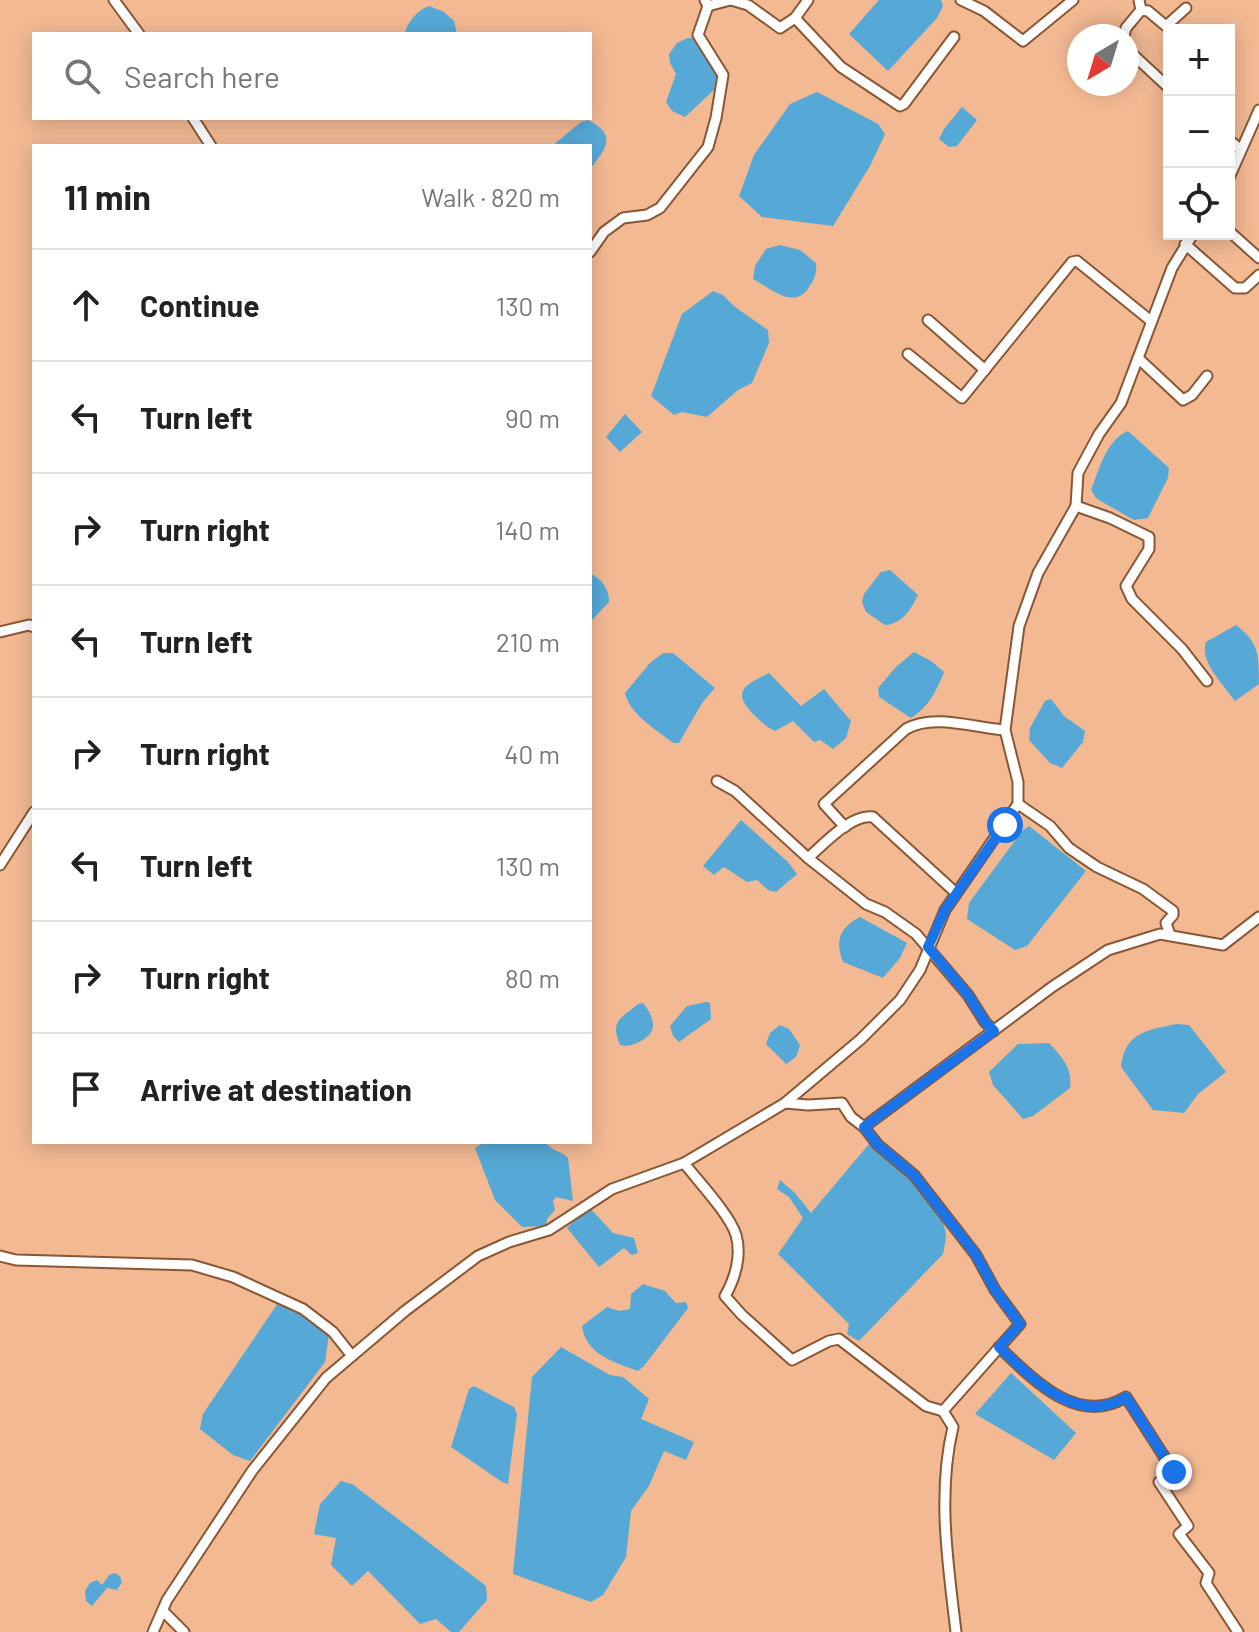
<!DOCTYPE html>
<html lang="en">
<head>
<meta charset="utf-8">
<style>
	:root { --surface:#fff; --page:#f6f6f6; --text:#222; --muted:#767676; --line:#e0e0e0 }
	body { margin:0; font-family:Barlow,sans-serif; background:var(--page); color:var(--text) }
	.controls { position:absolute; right:24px; top:24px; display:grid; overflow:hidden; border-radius:0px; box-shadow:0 4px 20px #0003 }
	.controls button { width:72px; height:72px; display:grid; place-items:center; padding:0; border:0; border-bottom:2px solid var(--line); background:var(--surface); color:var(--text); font:40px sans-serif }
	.compass { position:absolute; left:1067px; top:24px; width:72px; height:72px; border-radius:50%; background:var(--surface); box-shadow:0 4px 20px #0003; rotate:218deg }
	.stop { position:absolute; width:24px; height:24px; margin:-18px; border:6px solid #1a73e8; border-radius:50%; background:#fff }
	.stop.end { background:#1a73e8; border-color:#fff; box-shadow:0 2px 8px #0008 }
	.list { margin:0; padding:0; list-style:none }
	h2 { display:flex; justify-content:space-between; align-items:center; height:104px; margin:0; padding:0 32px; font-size:34px }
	h2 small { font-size:26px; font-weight:400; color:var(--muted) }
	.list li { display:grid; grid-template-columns:52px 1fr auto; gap:24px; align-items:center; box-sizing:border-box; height:112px; padding:0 32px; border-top:2px solid var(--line) }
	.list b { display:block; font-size:30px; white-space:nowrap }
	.list em { font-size:26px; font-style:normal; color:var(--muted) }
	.icon { flex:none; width:44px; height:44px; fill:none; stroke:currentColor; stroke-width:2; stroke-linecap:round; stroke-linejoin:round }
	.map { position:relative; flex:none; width:1259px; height:1632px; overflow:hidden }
	.search { position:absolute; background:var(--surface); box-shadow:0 4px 20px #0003; left:32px; top:32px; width:560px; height:88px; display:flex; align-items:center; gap:20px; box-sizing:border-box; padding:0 28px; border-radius:0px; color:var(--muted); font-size:30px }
	.panel { position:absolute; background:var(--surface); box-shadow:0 4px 20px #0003; left:32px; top:144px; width:560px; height:1000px; border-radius:0px }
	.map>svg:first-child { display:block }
</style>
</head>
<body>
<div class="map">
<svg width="1259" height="1632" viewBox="0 0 1259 1632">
	<rect width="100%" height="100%" fill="#f2b993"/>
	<!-- water -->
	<g fill="#56a9d6">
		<polygon points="879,0 941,0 943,6 937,18 888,71 849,34"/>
		<path d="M429 6 444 12 454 21 457 34H405C406 23 419 9 429 6Z"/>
		<polygon points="688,38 692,38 717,74 714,90 685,117 672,111 666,102 676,74 670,63 669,54 677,43"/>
		<polygon points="817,92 878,124 885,134 870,166 833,226 762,217 739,196 754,155 790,104"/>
		<polygon points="962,107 977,120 957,146 949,147 939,139 944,129"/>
		<path d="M588 120C618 135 606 149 590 169V146H552L581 122Z"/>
		<path d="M780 245 800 250 816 263C817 273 815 279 809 287 794 311 771 288 753 279L755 266 766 249Z"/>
		<polygon points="713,291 723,295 735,307 768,330 769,343 752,383 738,390 707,417 682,412 674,415 651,396 682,314"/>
		<polygon points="625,414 642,432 620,452 606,437"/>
		<path d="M1128 431 1169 468 1168 478 1148 518 1134 520 1097 499 1091 490C1099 470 1106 440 1128 431Z"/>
		<path d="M890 570 918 595C911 609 902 624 885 625L866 612 862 602 864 594 881 572Z"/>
		<path d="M590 573C602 580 609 588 609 602L590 622Z"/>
		<path d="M1236 625C1259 643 1259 654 1259 684L1235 701C1224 685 1199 662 1206 642Z"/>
		<path d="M914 652 931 661 944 672C936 692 929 706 911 718L879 697 878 688 896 667Z"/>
		<path d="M663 653H673L715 688 702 703 679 743H673C656 729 630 715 625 693L650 663Z"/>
		<path d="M769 673 801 706 824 689 851 721 846 738 833 749 820 740 814 742 793 721 775 731C767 728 761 721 754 715 730 691 746 684 769 673Z"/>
		<polygon points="1051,699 1064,716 1085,731 1083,742 1062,768 1050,763 1029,740 1030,728 1045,701"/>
		<polygon points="741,820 788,862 797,874 776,892 768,890 757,880 747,882 724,867 714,875 703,866"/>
		<polygon points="1029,826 1086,871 1027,946 1015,950 967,919 969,903 1022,831"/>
		<path d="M860 917 907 943 900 958 883 978 843 962C835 941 839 928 860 917Z"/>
		<polygon points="706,1002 710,1003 711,1019 679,1042 673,1036 670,1026 687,1006"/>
		<path d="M643 1003C655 1018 659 1033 639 1042 632 1045 628 1047 620 1045 610 1021 620 1019 638 1004Z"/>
		<path d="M1177 1024 1189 1025 1226 1072 1198 1094 1184 1113 1153 1110 1121 1067C1125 1032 1147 1030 1177 1024Z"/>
		<polygon points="780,1025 789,1029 800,1045 796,1057 786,1064 766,1044 770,1033"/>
		<path d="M1049 1043C1061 1056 1073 1068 1070 1088L1033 1116 1023 1119 993 1085 989 1072 1018 1044Z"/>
		<path d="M484 1142H545C553 1152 564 1152 568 1158L573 1201 556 1197 553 1201 555 1210 547 1219 546 1226 522 1227 495 1200 475 1148Z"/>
		<path d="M869 1144C893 1164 943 1202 946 1235 946 1241 944 1248 943 1254L859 1341 847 1334 849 1324 778 1254 803 1218 789 1197 777 1189 780 1180 795 1193 811 1213Z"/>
		<polygon points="589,1207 613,1233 634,1238 638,1253 632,1255 624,1248 599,1267 567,1228"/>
		<path d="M643 1284 665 1291 676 1303 686 1302 688 1308 644 1366 638 1371C614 1362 586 1355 582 1326L607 1307 619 1311 630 1309 631 1294Z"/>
		<polygon points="278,1303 286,1303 329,1334 325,1362 250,1461 233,1455 200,1429 203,1414"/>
		<polygon points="561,1347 610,1375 623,1377 649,1399 641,1419 694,1442 686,1460 664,1451 649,1486 631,1511 626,1557 603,1595 591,1602 513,1574 532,1377"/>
		<polygon points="1011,1373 1076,1433 1054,1460 975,1414"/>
		<polygon points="474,1386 514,1407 517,1414 508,1484 502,1482 451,1447 469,1389"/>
		<polygon points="341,1481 352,1484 486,1586 487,1600 459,1632 451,1632 436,1619 420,1624 368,1571 352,1586 331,1565 336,1538 314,1534 320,1504"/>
		<polygon points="115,1573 120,1576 122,1582 117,1590 107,1588 92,1606 86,1601 85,1591 90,1583 97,1580 102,1585 109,1575"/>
	</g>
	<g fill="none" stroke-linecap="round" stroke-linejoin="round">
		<!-- minor casing -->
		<g stroke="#8a5734" stroke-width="13">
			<g id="minor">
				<polyline points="114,0 139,34"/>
				<polyline points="731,0 748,5 780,28 795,18 808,0"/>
				<polyline points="961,0 984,11 1023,41 1073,0"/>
				<polyline points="708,6 730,0"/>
				<polyline points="1141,10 1148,11 1166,26 1186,8"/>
				<polyline points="795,18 841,67 900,106 904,104 954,37"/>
				<polyline points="1124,36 1126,28 1141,10 1139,0"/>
				<polyline points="1127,49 1169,88"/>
				<polyline points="193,118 211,146"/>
				<polyline points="1229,140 1240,149"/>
				<polyline points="1229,178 1259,110"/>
				<polyline points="1229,231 1259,258"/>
				<polyline points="1185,244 1235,288 1245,288 1259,275"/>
				<polyline points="590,252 604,232 623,218 647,215 660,208 708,147 716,118 723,75 698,35 708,6 705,0"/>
				<polyline points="928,320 985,370"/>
				<polyline points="908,354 962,398 1072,262 1077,261 1151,321"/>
				<polyline points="1138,358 1183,400 1192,395 1207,376"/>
				<polyline points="1076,506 1110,518 1149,537 1149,549 1126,586 1132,599 1182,649 1207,681"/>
				<polyline points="0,632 29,625 34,627"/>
				<polyline points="717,781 735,791 808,858 866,904 885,912 916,934 968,995 985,1022 994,1031"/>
				<polyline points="1018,804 1050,826 1069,848 1097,867 1143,889 1173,911 1173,915 1166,923 1170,935"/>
				<path d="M845 827 824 804 906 729C934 713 974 728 1005 730"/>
				<path d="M808 858C824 844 852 813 873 817L956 893"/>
				<polyline points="0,865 34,812"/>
				<polyline points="785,1103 808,1105 842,1103 851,1117 864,1127"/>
				<path d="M684 1163C698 1181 730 1215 736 1235 742 1255 735 1279 725 1296L742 1315 792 1360 829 1341 839 1339 926 1406 943 1411"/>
				<polyline points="0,1256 16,1260 192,1265 233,1277 303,1309 333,1332 352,1356"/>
				<path d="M999 1347C1033 1379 1077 1427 1126 1397L1174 1472 1159 1482 1188 1526 1179 1534 1209 1573 1206 1583 1238 1632"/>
				<polyline points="163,1611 184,1632"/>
				<polyline points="153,1632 167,1600 252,1471 326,1378 405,1311 478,1256 509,1242 549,1230 612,1189 684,1163 785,1103 861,1039 900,1000 920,970 945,910 1018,804 1018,782 1005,730 1019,626 1038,573 1076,506 1078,473 1099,434 1121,403 1172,268 1193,234"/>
				<path d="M956 1632C948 1564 937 1494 953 1427L943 1411 1020 1324 995 1290 976 1255 914 1175 878 1145 864 1127 1052 987 1108 950 1160 934 1223 945 1259 917"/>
			</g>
		</g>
		<!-- minor -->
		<use href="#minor" stroke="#fff" stroke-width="9"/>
	</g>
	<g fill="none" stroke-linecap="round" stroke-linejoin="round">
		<!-- route -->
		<path stroke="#1a73e8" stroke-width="10" d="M1005 825 945 910 928 947 968 995 985 1022 994 1031 864 1127 878 1145 914 1175 976 1255 995 1290 1020 1324 999 1347C1033 1379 1077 1427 1126 1397L1174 1472"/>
	</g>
</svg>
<div class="controls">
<button>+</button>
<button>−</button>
<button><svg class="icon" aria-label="locate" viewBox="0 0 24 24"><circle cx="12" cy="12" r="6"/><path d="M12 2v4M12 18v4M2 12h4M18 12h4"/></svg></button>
</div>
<svg class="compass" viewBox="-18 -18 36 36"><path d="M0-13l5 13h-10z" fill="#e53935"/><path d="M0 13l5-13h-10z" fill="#767676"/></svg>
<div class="stop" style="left:1005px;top:825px"></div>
<div class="stop end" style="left:1174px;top:1472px"></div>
<div class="search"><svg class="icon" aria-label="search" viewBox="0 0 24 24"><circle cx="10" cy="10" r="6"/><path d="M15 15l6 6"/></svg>Search here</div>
<section class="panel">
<h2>11 min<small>Walk · 820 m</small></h2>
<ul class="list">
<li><svg class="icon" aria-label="ahead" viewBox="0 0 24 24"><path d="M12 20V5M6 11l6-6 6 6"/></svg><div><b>Continue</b></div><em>130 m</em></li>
<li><svg class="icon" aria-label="left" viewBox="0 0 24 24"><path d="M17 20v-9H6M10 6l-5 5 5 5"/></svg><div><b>Turn left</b></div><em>90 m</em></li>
<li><svg class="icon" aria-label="right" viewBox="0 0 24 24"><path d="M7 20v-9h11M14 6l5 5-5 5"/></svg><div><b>Turn right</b></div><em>140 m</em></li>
<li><svg class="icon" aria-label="left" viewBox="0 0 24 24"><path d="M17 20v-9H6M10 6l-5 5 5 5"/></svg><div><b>Turn left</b></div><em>210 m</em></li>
<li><svg class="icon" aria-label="right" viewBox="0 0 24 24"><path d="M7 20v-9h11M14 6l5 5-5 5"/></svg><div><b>Turn right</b></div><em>40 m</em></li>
<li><svg class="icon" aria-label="left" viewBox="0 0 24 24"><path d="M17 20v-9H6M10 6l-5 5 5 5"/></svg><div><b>Turn left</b></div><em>130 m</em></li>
<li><svg class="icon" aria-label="right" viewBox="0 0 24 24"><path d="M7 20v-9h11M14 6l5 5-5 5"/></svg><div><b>Turn right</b></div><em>80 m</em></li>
<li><svg class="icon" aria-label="arrive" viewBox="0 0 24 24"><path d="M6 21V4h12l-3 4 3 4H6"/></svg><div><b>Arrive at destination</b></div></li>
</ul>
</section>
</div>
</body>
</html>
